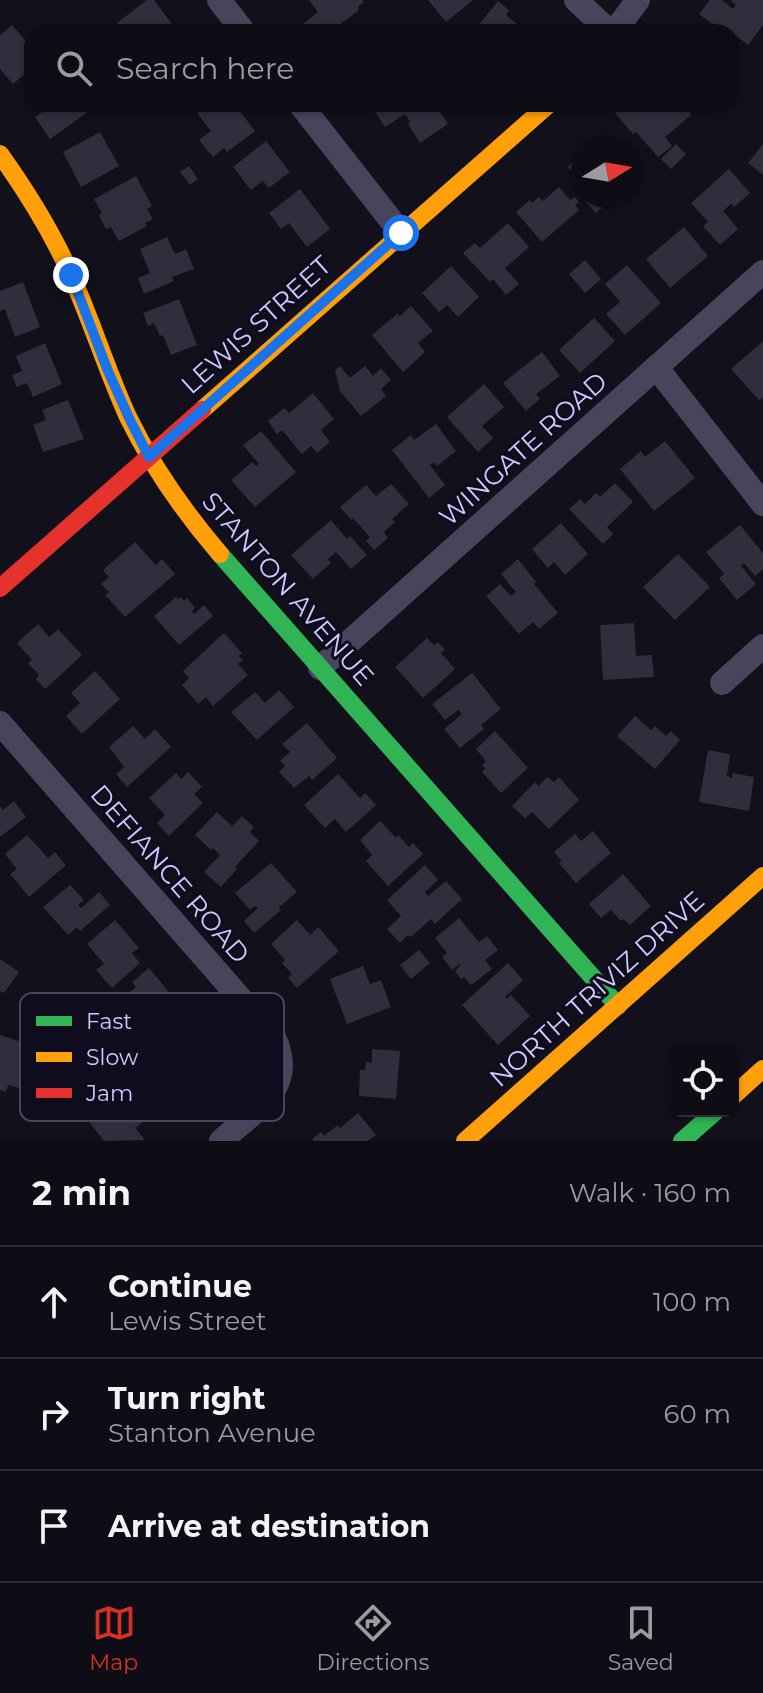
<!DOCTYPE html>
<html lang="en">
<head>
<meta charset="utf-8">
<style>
	:root { --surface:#0e0c14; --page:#1c1a22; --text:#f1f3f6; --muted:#9b9ba0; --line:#2e2c34; --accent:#d93025 }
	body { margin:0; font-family:Montserrat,sans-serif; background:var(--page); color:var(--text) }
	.controls { position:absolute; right:24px; bottom:24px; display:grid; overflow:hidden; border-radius:16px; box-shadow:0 2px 6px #0004 }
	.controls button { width:72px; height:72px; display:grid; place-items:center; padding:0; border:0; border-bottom:2px solid var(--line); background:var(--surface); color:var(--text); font:40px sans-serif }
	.compass { position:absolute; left:571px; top:136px; width:72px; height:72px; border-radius:50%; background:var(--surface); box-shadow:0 2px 6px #0004; rotate:79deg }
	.stop { position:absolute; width:24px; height:24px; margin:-18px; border:6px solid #1a73e8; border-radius:50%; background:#fff }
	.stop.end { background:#1a73e8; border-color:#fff; box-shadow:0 2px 8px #0008 }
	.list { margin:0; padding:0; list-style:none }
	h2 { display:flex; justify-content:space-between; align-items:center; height:104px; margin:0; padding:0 32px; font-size:34px }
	h2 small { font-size:26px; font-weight:400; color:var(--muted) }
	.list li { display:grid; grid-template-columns:52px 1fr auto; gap:24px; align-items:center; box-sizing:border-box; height:112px; padding:0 32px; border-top:2px solid var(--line) }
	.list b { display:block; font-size:30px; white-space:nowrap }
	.list p { margin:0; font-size:26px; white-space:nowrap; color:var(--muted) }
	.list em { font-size:26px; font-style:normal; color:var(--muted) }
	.icon { flex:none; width:44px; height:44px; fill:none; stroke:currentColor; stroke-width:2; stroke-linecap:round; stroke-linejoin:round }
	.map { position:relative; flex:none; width:763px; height:1141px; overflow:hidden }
	.search { position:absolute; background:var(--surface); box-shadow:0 2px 6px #0004; left:24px; right:24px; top:24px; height:88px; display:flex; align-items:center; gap:20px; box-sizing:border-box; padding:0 28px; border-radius:24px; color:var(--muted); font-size:30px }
	.sheet { height:440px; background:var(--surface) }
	nav { display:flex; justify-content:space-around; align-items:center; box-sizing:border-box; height:112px; border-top:2px solid var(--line); background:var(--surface); font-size:22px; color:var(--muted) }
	nav a { display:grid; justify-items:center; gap:4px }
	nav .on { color:var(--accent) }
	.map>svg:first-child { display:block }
</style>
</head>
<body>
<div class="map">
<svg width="763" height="1141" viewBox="0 0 763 1141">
	<rect width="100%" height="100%" fill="#12101a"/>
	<!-- building -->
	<g fill="#302d3c">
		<polygon points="147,0 154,0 175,28 169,32 125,32 117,23"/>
		<polygon points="309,0 362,0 364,2 358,7 359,10 330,32 309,32 303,24 318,12"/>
		<polygon points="428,0 473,0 446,22"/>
		<polygon points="710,0 722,0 733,9 736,5 730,0 763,0 763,25 748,45 735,35 731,39 731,32 723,32 699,14"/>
		<polygon points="498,1 509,10 506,15 517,24 514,28 519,32 473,32"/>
		<polygon points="12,25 32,48 32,57 27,61 32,68 13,84 0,69 0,35"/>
		<polygon points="50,104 99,104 50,139 35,117 51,106"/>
		<polygon points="210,104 231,104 233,106 235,105 255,131 227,152 224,148 213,157 199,140 211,131 197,113"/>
		<polygon points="387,104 443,104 437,108 448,124 420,143 408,124 410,122 405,114 385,127 375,112"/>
		<polygon points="625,104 634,104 638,109 644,104 648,104 651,107 655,104 695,104 697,106 689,113 691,115 665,137 672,146 658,157 636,132 633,134 615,113"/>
		<polygon points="100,132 119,166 81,187 63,152"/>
		<polygon points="266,141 290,172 269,188 263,181 251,190 233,167"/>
		<polygon points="676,144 686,154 671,169 661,159"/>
		<polygon points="763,144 763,175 748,163"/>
		<polygon points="583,153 583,184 567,167"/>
		<polygon points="189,166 198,179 190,185 180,172"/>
		<polygon points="729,169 750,193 734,207 731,204 723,211 738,229 720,245 703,226 708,222 691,203"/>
		<polygon points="136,176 152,206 147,209 153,219 145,223 147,226 119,241 111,227 106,229 99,215 102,213 94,199"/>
		<polygon points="559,187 570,200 575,197 579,202 575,205 579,210 542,242 516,212 530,200 532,203 539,197 543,201"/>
		<polygon points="300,189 330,229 307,247 289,223 281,229 269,213"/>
		<polygon points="583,189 583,196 615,196 596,213 578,193"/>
		<polygon points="508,223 529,247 505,268 519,284 506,295 493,279 490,282 463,253 475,243 480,248"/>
		<polygon points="684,227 708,256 670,288 646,259"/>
		<polygon points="167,237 175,254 186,249 194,269 172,277 174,281 144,294 138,278 150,273 140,249"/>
		<polygon points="585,260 601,279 585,293 569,274"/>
		<polygon points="627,265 661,303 625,335 606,314 620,302 605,284"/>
		<polygon points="451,266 479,297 458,317 447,305 439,312 422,293"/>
		<polygon points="23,282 40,327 15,337 5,309 0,311 0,291"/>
		<polygon points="179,299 197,345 171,355 163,335 160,336 154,323 148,326 143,313"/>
		<polygon points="411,306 433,331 418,343 425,352 403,372 372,335 397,314 400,316"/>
		<polygon points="594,318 615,341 580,373 559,350"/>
		<polygon points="763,341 763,397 759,400 731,369"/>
		<polygon points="45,343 62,384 33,397 27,383 17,387 12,375 22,371 16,356"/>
		<polygon points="542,352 560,376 536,394 540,399 526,411 503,383"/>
		<polygon points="340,366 350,378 365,366 373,376 381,368 391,380 381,389 386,396 361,416 340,391 335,370"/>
		<polygon points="484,384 504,407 482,426 493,438 478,452 447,417"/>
		<polygon points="313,393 334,419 321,430 330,442 317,453 311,446 302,454 282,430 277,434 268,421 284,408 289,413"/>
		<polygon points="68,400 84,439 43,452 33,425 46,420 42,410"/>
		<polygon points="436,424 456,451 437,466 434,462 430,465 445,485 429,498 392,450 411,435 414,440"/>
		<polygon points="261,431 296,472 255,507 231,480 252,462 256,466 259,464 243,445"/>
		<polygon points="665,441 695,478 654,511 620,469 641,451 645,457"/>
		<polygon points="615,483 633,502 607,527 613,534 603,544 569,509 580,499 585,504 596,493 600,497"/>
		<polygon points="391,484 409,504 392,519 395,522 384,532 388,538 374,550 366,541 370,537 353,518 351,520 340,507 366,485 376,496"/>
		<polygon points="331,520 347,539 350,536 367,555 351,569 336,552 328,559 331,563 313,579 291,555"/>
		<polygon points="561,523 588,554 565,575 554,562 548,568 532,549"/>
		<polygon points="740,525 763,553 763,569 755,576 744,563 741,566 756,584 737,600 719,578 724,574 706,552"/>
		<polygon points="135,542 156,565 162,559 175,574 125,617 105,595 109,592 101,584 109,577 103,570"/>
		<polygon points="678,554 710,587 675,620 643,587"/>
		<polygon points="518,559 536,582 534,584 558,613 539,629 533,622 519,634 486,596 500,584 511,596 516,592 501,574"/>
		<polygon points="176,597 178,599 181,597 184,601 187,598 195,608 192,611 194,614 204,605 213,616 179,645 154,616"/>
		<polygon points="634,623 636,656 652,655 654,677 603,680 600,625"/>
		<polygon points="38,624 49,637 58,629 82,655 45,689 36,679 39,675 28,663 32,660 17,643"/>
		<polygon points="224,633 242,653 239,656 243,660 238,664 248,675 213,706 206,697 198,704 182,685 189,678 183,671"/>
		<polygon points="427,638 434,645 438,642 445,650 441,653 455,669 423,698 395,667"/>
		<polygon points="95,671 120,699 82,734 66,716 80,703 71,693"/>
		<polygon points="472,673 501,709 481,725 484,729 460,748 444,729 462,714 458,710 445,720 432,704"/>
		<polygon points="279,690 294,707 257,740 231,712 255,692 265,703"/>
		<polygon points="635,716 651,730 655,726 666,736 671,731 680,740 655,769 617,736"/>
		<polygon points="307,723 337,758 312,780 309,776 294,788 279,772 285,766 280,761 290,752 282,744"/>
		<polygon points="133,726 145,739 155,729 171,747 127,787 116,774 124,767 109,747"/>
		<polygon points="495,731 528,768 501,793 482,772 485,768 482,765 486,761 476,749"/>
		<polygon points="708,750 730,754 727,776 732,778 733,773 754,777 749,811 699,802"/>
		<polygon points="188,772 202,787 194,794 203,803 169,836 157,823 165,815 149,798 176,773 181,779"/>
		<polygon points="338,774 360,798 365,793 376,805 346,832 335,819 325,828 304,805"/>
		<polygon points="547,777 554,782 559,777 579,800 549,829 532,812 525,818 512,806 535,782 539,786"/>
		<polygon points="14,801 26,817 0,837 0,806 3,810"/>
		<polygon points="217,812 232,826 242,816 254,827 250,832 259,841 235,867 237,869 221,887 204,872 220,855 213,848 211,850 195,835"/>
		<polygon points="380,821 396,838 398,835 409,847 413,843 423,854 388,886 366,861 372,855 360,840"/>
		<polygon points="593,831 611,853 576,883 559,863 562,861 554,852 575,834 581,841"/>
		<polygon points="27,835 48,858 55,852 66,865 29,897 10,874 17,869 5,854"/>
		<polygon points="271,863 297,892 279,907 281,910 254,933 244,921 258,908 255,906 250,910 235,893"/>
		<polygon points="425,865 438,880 425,892 428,896 446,881 462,899 435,924 431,919 411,937 408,935 400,943 387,929 401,916 387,900"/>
		<polygon points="623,874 651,906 630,925 624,919 621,921 611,910 601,918 589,904"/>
		<polygon points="70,885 84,900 78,905 81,908 99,892 110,905 80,931 77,927 68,935 43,907"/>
		<polygon points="459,918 479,942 487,936 498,950 485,960 492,969 471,985 464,977 461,979 455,971 460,966 459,964 452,970 442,957 447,953 435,938"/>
		<polygon points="115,920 139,948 132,953 140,963 112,988 96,970 104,964 87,944"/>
		<polygon points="297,920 310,935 318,927 339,951 297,988 288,978 292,974 282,963 285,960 271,944"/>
		<polygon points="419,950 430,963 411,979 400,965"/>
		<polygon points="0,959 19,972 4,993 0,991"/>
		<polygon points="508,963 523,980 505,997 507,999 511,995 530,1016 498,1045 462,1005"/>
		<polygon points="363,966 370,984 381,980 391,1007 347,1024 330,979"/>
		<polygon points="149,968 190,1017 176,1029 171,1022 154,1037 144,1025 131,1035 114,1016 126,1007 120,1000 136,987 132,982"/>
		<polygon points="0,1035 34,1046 27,1067 39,1070 35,1082 25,1079 22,1089 8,1085 6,1092 0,1090"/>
		<polygon points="372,1049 400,1051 396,1099 359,1096 360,1070 365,1070 366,1062 372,1063"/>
		<polygon points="134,1090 153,1114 135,1128 145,1140 104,1141 86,1118 111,1099 115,1105"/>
		<polygon points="358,1113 376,1135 368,1141 314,1141 312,1139 321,1132 324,1136 338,1125 340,1128"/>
	</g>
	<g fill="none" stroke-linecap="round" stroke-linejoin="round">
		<!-- street -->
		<g stroke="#46455b" stroke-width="24">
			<polyline points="219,0 244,32"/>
			<polyline points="576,0 610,32"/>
			<polyline points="614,32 638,0"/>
			<polyline points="300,104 401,233"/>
			<polyline points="656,367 763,504"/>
			<polyline points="320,668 763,272"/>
			<polyline points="722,683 763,646"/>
			<path d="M0 723 274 1037C298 1089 255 1110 221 1141"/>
		</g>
		<!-- fast -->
		<g stroke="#30b455" stroke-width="18">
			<polyline points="220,554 618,1006"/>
			<polyline points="682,1141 716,1111"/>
		</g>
		<!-- slow -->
		<g stroke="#ff9f0a" stroke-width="18">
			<path d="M0 154C27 192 52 232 71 275 92 322 107 371 128 417 152 466 184 512 220 554"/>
			<polyline points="202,410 549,104"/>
			<polyline points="733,1096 763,1069"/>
			<polyline points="465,1141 763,876"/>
		</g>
		<!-- jam -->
		<polyline stroke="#e5322d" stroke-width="18" points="0,588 202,410"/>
	</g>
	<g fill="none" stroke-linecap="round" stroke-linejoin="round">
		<!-- route -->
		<polyline stroke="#1a73e8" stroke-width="10" points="71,275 108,371 130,420 149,457 401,233"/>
	</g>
	<g text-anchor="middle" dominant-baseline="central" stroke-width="6" stroke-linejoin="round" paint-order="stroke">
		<!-- street labels -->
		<g font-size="26" fill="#cfcafe" stroke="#0f0c1e">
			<text transform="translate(256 325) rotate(-42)">LEWIS STREET</text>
			<text transform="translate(523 449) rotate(-42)">WINGATE ROAD</text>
			<text transform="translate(288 589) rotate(49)">STANTON AVENUE</text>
			<text transform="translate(170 874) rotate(49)">DEFIANCE ROAD</text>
			<text transform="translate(597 989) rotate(-42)">NORTH TRIVIZ DRIVE</text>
		</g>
	</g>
	<!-- legend -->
	<rect x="20" y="993" width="264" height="128" rx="12" fill="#0f0c1e" stroke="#494561" stroke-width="2"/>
	<rect x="36" y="1016" width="36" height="10" fill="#30b455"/>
	<rect x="36" y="1052" width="36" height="10" fill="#ff9f0a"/>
	<rect x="36" y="1088" width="36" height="10" fill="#e5322d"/>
	<g font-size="22" fill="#cfcafe">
		<text x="86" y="1029">Fast</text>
		<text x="86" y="1065">Slow</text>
		<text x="86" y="1101">Jam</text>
	</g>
</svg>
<div class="controls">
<button><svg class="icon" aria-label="locate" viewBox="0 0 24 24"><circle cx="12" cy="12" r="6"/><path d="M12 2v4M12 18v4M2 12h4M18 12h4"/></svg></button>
</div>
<svg class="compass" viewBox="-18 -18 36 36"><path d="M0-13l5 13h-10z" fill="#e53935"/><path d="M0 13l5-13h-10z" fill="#9b9ba0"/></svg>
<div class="stop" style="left:401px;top:233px"></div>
<div class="stop end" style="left:71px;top:275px"></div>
<div class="search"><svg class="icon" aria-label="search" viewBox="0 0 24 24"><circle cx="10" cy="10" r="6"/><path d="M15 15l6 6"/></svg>Search here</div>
</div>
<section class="sheet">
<h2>2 min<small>Walk · 160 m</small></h2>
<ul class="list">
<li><svg class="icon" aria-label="ahead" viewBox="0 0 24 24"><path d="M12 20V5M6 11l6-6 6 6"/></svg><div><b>Continue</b><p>Lewis Street</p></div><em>100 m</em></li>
<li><svg class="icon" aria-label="right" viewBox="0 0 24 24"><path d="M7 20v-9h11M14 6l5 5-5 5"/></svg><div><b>Turn right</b><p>Stanton Avenue</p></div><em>60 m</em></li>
<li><svg class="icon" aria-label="arrive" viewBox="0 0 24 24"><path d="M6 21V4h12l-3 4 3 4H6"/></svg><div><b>Arrive at destination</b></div></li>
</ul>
</section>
<nav>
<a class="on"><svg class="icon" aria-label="map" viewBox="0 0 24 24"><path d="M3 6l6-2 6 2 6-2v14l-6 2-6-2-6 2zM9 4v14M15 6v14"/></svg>Map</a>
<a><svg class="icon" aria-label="directions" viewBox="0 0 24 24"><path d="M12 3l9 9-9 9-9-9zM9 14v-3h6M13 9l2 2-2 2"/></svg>Directions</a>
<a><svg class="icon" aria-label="saved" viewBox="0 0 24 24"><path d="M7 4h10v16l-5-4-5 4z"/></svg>Saved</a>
</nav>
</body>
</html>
